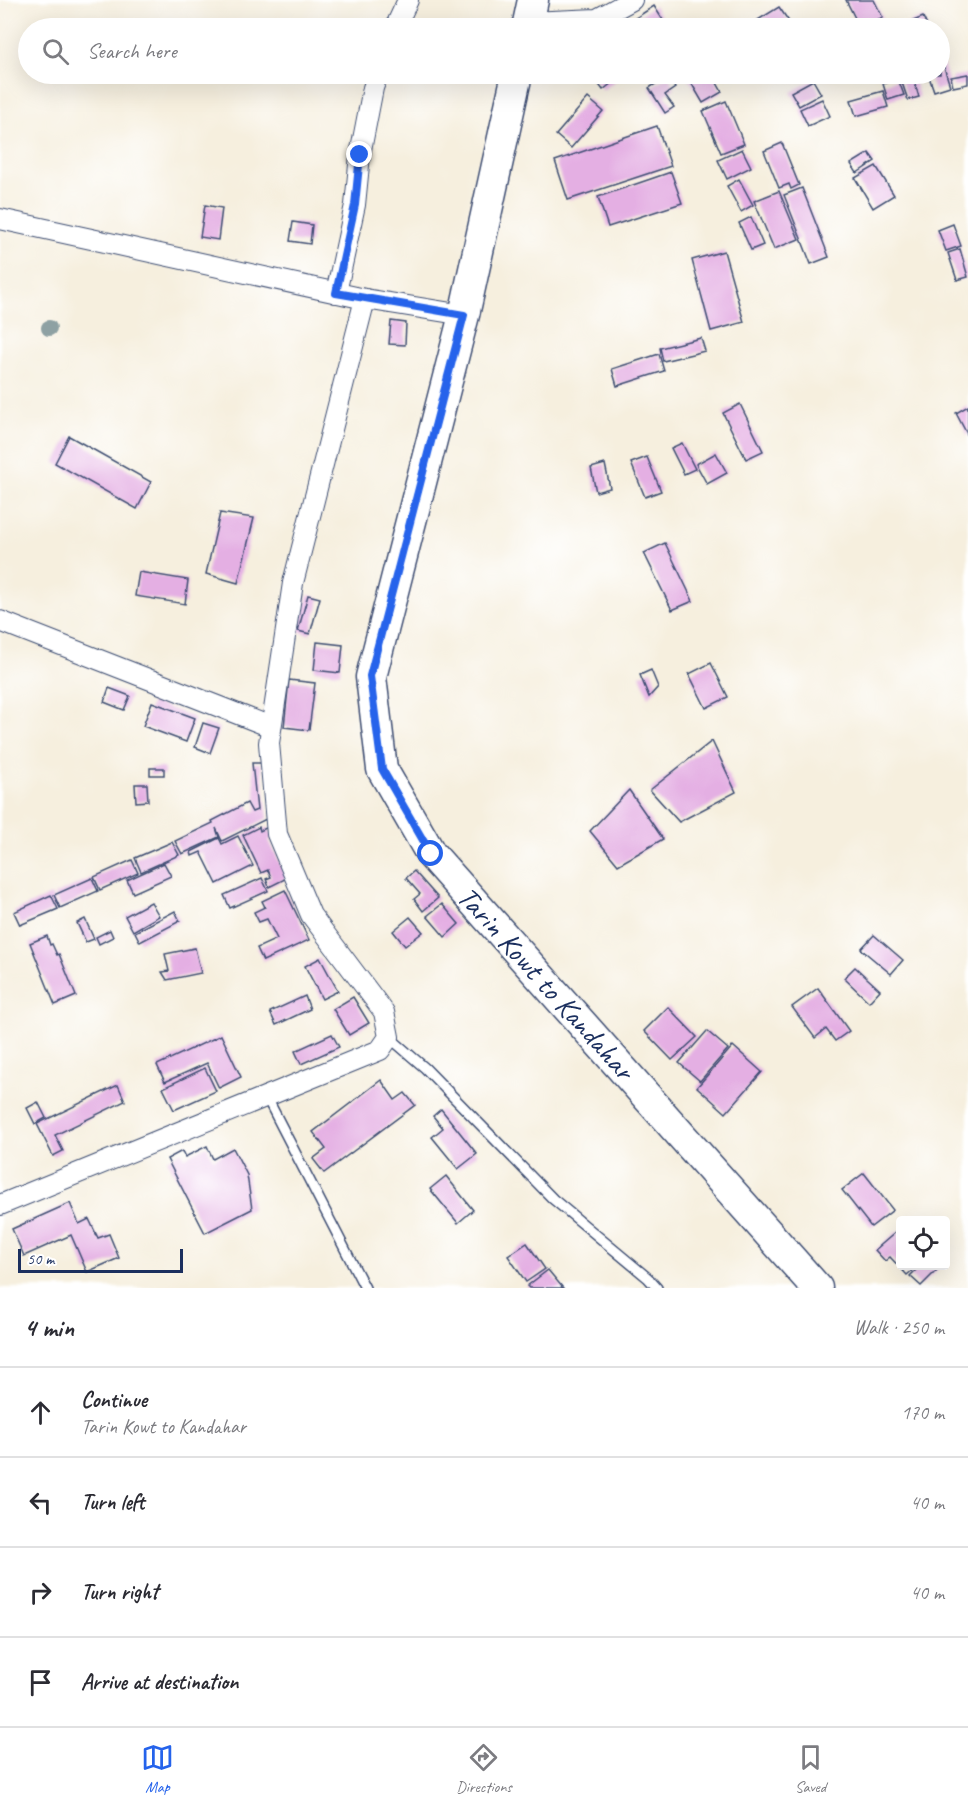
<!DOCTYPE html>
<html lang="en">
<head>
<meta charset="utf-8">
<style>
	:root { --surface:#fff; --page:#f7f7f7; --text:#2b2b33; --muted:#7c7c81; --line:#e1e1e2; --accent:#2563eb }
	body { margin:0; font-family:Caveat,sans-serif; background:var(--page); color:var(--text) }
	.controls { position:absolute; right:18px; bottom:18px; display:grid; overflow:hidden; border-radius:6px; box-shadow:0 6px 24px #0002 }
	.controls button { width:54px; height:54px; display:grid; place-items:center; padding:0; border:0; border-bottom:2px solid var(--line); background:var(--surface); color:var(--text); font:30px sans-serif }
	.scale { position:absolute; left:18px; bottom:15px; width:165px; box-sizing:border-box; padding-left:6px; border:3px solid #1b2f5e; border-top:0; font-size:16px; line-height:21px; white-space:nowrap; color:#1b2f5e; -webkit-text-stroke:4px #fff; paint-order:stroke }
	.stop { position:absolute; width:18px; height:18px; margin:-14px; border:4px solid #2563eb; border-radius:50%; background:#fff }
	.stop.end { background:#2563eb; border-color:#fff; box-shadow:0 2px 6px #0008 }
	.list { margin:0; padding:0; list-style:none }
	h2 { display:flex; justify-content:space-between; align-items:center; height:78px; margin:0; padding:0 24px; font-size:26px }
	h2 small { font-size:20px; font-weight:400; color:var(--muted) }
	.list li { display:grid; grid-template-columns:39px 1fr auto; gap:18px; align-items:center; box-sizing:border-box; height:90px; padding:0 24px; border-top:2px solid var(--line) }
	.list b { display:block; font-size:22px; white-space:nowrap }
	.list p { margin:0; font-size:20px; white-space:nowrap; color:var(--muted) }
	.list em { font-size:20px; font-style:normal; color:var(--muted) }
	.icon { flex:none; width:33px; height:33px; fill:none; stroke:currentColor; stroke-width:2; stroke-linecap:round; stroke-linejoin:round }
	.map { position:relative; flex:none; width:968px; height:1288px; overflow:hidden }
	.search { position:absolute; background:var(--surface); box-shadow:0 6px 24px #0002; left:18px; right:18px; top:18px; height:66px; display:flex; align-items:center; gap:15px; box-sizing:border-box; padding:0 21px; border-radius:33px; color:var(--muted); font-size:22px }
	.sheet { height:438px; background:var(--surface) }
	nav { display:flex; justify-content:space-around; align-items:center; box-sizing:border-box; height:84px; border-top:2px solid var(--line); background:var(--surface); font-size:16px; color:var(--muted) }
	nav a { display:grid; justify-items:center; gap:3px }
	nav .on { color:var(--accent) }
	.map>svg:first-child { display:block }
</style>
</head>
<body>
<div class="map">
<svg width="968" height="1288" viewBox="0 0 968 1288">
	<rect width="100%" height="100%" fill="#fff"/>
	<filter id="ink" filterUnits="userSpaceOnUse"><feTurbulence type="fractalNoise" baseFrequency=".0167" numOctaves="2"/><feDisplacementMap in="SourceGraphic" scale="12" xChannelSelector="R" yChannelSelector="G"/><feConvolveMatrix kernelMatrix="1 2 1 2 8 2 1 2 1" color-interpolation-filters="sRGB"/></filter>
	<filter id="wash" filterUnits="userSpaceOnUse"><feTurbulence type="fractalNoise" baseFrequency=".008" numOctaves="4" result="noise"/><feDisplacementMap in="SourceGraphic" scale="24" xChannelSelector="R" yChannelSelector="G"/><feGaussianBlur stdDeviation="1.35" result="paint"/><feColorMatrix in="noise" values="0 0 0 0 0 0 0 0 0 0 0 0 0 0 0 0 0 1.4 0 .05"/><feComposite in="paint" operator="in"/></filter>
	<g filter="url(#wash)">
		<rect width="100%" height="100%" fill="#f6efde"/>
		<g id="blocks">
			<!-- building -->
			<g fill="#e4afe3">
				<polygon points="846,0 874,0 883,18 860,28"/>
				<polygon points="654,6 668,28 640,28 634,19"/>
				<polygon points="779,7 790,23 780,28 757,28 753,23"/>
				<polygon points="923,17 928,28 905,28 904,25"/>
				<polygon points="943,64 950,86 934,91 928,74 940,74 940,65"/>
				<polygon points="591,74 615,74 618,78 603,90"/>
				<polygon points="686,74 712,74 722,92 703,103"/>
				<polygon points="899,74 912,74 919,97 908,100"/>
				<polygon points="968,74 968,84 953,87 951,77"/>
				<polygon points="668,76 675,88 665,95 674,107 665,113 649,88"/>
				<polygon points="898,79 904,95 888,100 883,84"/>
				<polygon points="813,80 821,94 799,106 791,92"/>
				<polygon points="883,91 888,107 856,116 851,100"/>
				<polygon points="588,98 603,111 571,148 556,135"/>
				<polygon points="822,99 830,116 808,126 800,109"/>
				<polygon points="726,101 744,144 721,153 703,111"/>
				<polygon points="657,126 671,166 568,200 555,161"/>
				<polygon points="782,143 799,185 791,189 789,184 779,188 764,151"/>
				<polygon points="742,149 751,167 727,179 718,160"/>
				<polygon points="869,153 875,161 857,173 851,164"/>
				<polygon points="876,166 894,195 873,208 855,178"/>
				<polygon points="671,172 682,203 608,227 598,197"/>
				<polygon points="739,179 753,205 741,212 727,186"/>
				<polygon points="802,188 829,257 811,264 784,195"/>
				<polygon points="779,191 799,239 774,249 754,201"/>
				<polygon points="205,205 222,208 218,240 200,237"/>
				<polygon points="751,217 763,245 751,250 739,223"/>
				<polygon points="293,222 312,225 310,244 290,241"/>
				<polygon points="953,224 961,246 946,251 938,230"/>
				<polygon points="960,249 968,277 957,280 948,253"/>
				<polygon points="724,251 744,322 711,331 692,260"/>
				<polygon points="391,321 406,323 405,345 389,344"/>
				<polygon points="701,338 705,351 663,361 660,348"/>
				<polygon points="659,354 664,371 617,386 612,369"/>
				<polygon points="740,404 763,451 746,459 723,413"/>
				<polygon points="968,406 968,436 956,413"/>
				<polygon points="69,436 151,482 137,509 55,463"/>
				<polygon points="682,443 695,469 684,474 671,448"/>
				<polygon points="716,453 727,473 707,484 696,464"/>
				<polygon points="647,457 661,491 645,497 631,463"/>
				<polygon points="605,464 610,488 596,492 591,468"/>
				<polygon points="220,513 254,518 238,583 206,574"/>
				<polygon points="665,543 693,601 672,610 644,553"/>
				<polygon points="139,572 188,580 185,604 135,596"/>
				<polygon points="308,595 320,598 310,634 298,631"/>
				<polygon points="317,642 343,645 340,673 314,670"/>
				<polygon points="711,663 728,697 706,708 689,674"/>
				<polygon points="651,670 658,687 649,697 640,675"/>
				<polygon points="289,680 315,683 309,730 284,727"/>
				<polygon points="109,688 130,696 124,710 104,702"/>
				<polygon points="152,702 195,718 186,742 143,726"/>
				<polygon points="203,723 219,728 210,753 195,747"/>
				<polygon points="712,741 736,792 679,822 650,790"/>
				<polygon points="252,763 261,763 268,818 222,841 216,828 219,837 182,854 175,841 213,823 212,821 247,803 252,812 257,810"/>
				<rect x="150" y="768" width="14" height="7"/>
				<polygon points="135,784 147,784 148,801 136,802"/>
				<polygon points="629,790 663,839 618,865 590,831"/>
				<polygon points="259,827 260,831 268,827 274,838 269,840 287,878 269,887 266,879 271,877 268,870 261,873 243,835"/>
				<polygon points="238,836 253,866 217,884 201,852 192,856 191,852 219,838 222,844"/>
				<polygon points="172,842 179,855 141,872 135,858"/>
				<polygon points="132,860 138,873 100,890 94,877"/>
				<polygon points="164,863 171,876 133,893 127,880"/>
				<polygon points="414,871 438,898 423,911 414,899 420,894 406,878"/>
				<polygon points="92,878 98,891 60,908 54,895"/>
				<polygon points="262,878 268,891 230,908 224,895"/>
				<polygon points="285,890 309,940 263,961 257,948 277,939 267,919 259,922 254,912 265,907 262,901"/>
				<polygon points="51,895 58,909 20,925 14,912"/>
				<polygon points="151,902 159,916 133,931 125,916"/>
				<polygon points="442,904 459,924 445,937 427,916"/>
				<polygon points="175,911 180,921 140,942 135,932"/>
				<polygon points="410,917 423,932 405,946 393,931"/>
				<polygon points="85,919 94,939 86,942 77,923"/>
				<polygon points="110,930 113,937 99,944 96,937"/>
				<polygon points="874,935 903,960 891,974 861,949"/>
				<polygon points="47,936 50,945 52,944 57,955 59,954 76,996 55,1005 30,943"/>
				<polygon points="195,948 201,973 167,980 162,972 169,971 165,954"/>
				<polygon points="320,958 338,991 322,999 305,966"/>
				<polygon points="855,967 880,990 869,1002 844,978"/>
				<polygon points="818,988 849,1031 835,1041 826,1029 815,1038 792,1007"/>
				<polygon points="305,996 310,1009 276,1025 270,1012"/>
				<polygon points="353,997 369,1023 349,1035 333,1009"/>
				<polygon points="668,1007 697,1037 672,1060 644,1031"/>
				<polygon points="707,1031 728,1049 700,1081 679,1063"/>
				<polygon points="332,1034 339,1047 301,1064 295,1051"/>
				<polygon points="221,1035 241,1077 219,1088 207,1063 165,1082 157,1065"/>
				<polygon points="733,1046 762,1072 726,1113 697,1087"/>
				<polygon points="205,1068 216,1091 174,1110 163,1088"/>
				<polygon points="381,1080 395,1100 405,1093 415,1105 324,1173 313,1159 326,1149 313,1132"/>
				<polygon points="118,1085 125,1101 55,1135 63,1151 53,1156 37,1124"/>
				<polygon points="38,1102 46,1118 35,1124 27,1108"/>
				<polygon points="441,1109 477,1154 458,1169 432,1137 443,1128 433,1116"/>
				<polygon points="207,1146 213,1159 233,1148 247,1175 252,1209 205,1233 167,1159 182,1151 185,1157"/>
				<polygon points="864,1173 893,1210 871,1227 842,1190"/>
				<polygon points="446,1176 473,1210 458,1223 430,1189"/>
				<polygon points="70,1203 79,1224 89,1219 98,1238 109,1234 119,1258 87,1272 71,1235 24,1256 12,1229"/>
				<polygon points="897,1231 900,1235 900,1266 917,1266 907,1275 890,1257 885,1261 875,1250"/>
				<polygon points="527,1243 545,1269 526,1282 508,1256"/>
				<polygon points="920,1266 941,1266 921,1286 910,1276"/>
				<polygon points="548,1270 563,1288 529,1288 527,1286"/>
			</g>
		</g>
	</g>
	<g filter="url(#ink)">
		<use href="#blocks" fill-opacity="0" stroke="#3c4c71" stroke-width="1.5"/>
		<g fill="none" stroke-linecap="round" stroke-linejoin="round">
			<!-- lane casing -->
			<g stroke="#3c4c71" stroke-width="12">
				<g id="lane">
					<polyline points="389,1037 425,1068 553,1199 648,1278 657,1288"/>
					<polyline points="266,1096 365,1288"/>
				</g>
			</g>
			<!-- street casing -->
			<g stroke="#3c4c71" stroke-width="22">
				<g id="street">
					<polyline points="529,22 597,19 632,0"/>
					<polyline points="395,28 408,0"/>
					<polyline points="0,219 365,299 464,315"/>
					<polyline points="336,293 355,205 360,155 373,88 378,74"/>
					<polyline points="0,621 271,727"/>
					<polyline points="0,1205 380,1050 389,1037 384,1012 311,915 277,834 269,743 293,583 365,299"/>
				</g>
			</g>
			<!-- primary casing -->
			<g stroke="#3c4c71" stroke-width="33">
				<g id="primary">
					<polyline points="527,28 533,0"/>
					<polyline points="517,74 464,315 371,677 382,769 431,854 817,1288"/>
				</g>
			</g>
			<!-- lane -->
			<use href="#lane" stroke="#fff" stroke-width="9"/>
			<!-- street -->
			<use href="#street" stroke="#fff" stroke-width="20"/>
			<!-- primary -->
			<use href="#primary" stroke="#fff" stroke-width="30"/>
		</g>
		<!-- trees -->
		<circle fill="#8ea1a3" cx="49" cy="328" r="8"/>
	</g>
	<g fill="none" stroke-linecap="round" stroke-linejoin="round" filter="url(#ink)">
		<!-- route -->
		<polyline stroke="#2563eb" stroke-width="8" points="360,155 355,205 336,293 464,315 370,676 382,769 431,854"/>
	</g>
	<g text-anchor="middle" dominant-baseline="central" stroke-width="4.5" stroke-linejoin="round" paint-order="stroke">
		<!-- street labels -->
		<g font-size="30" fill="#1b2f5e" stroke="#fff">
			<text transform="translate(546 983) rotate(48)">Tarin Kowt to Kandahar</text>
		</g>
	</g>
</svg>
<div class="controls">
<button><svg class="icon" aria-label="locate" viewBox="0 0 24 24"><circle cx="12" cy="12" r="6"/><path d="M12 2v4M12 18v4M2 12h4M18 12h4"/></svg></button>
</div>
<div class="scale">50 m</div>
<div class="stop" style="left:431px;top:854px"></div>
<div class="stop end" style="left:360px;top:155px"></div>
<div class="search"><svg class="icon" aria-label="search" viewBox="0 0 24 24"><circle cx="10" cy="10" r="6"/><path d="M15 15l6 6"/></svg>Search here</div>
</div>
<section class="sheet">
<h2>4 min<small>Walk · 250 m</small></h2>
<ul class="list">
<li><svg class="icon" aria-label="ahead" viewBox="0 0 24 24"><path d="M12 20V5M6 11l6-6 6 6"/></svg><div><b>Continue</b><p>Tarin Kowt to Kandahar</p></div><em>170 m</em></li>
<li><svg class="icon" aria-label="left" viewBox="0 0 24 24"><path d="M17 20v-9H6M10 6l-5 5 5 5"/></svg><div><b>Turn left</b></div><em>40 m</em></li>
<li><svg class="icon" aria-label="right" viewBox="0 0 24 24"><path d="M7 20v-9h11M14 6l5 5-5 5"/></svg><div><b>Turn right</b></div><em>40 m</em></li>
<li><svg class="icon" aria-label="arrive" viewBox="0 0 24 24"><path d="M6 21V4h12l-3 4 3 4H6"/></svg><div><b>Arrive at destination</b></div></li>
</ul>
</section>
<nav>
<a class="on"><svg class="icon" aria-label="map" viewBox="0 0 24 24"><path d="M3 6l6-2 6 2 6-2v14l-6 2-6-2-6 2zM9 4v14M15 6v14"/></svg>Map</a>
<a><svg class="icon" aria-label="directions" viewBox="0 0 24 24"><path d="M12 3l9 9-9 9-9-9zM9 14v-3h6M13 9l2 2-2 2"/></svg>Directions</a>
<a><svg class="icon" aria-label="saved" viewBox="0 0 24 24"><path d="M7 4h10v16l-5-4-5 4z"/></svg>Saved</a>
</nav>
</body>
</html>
